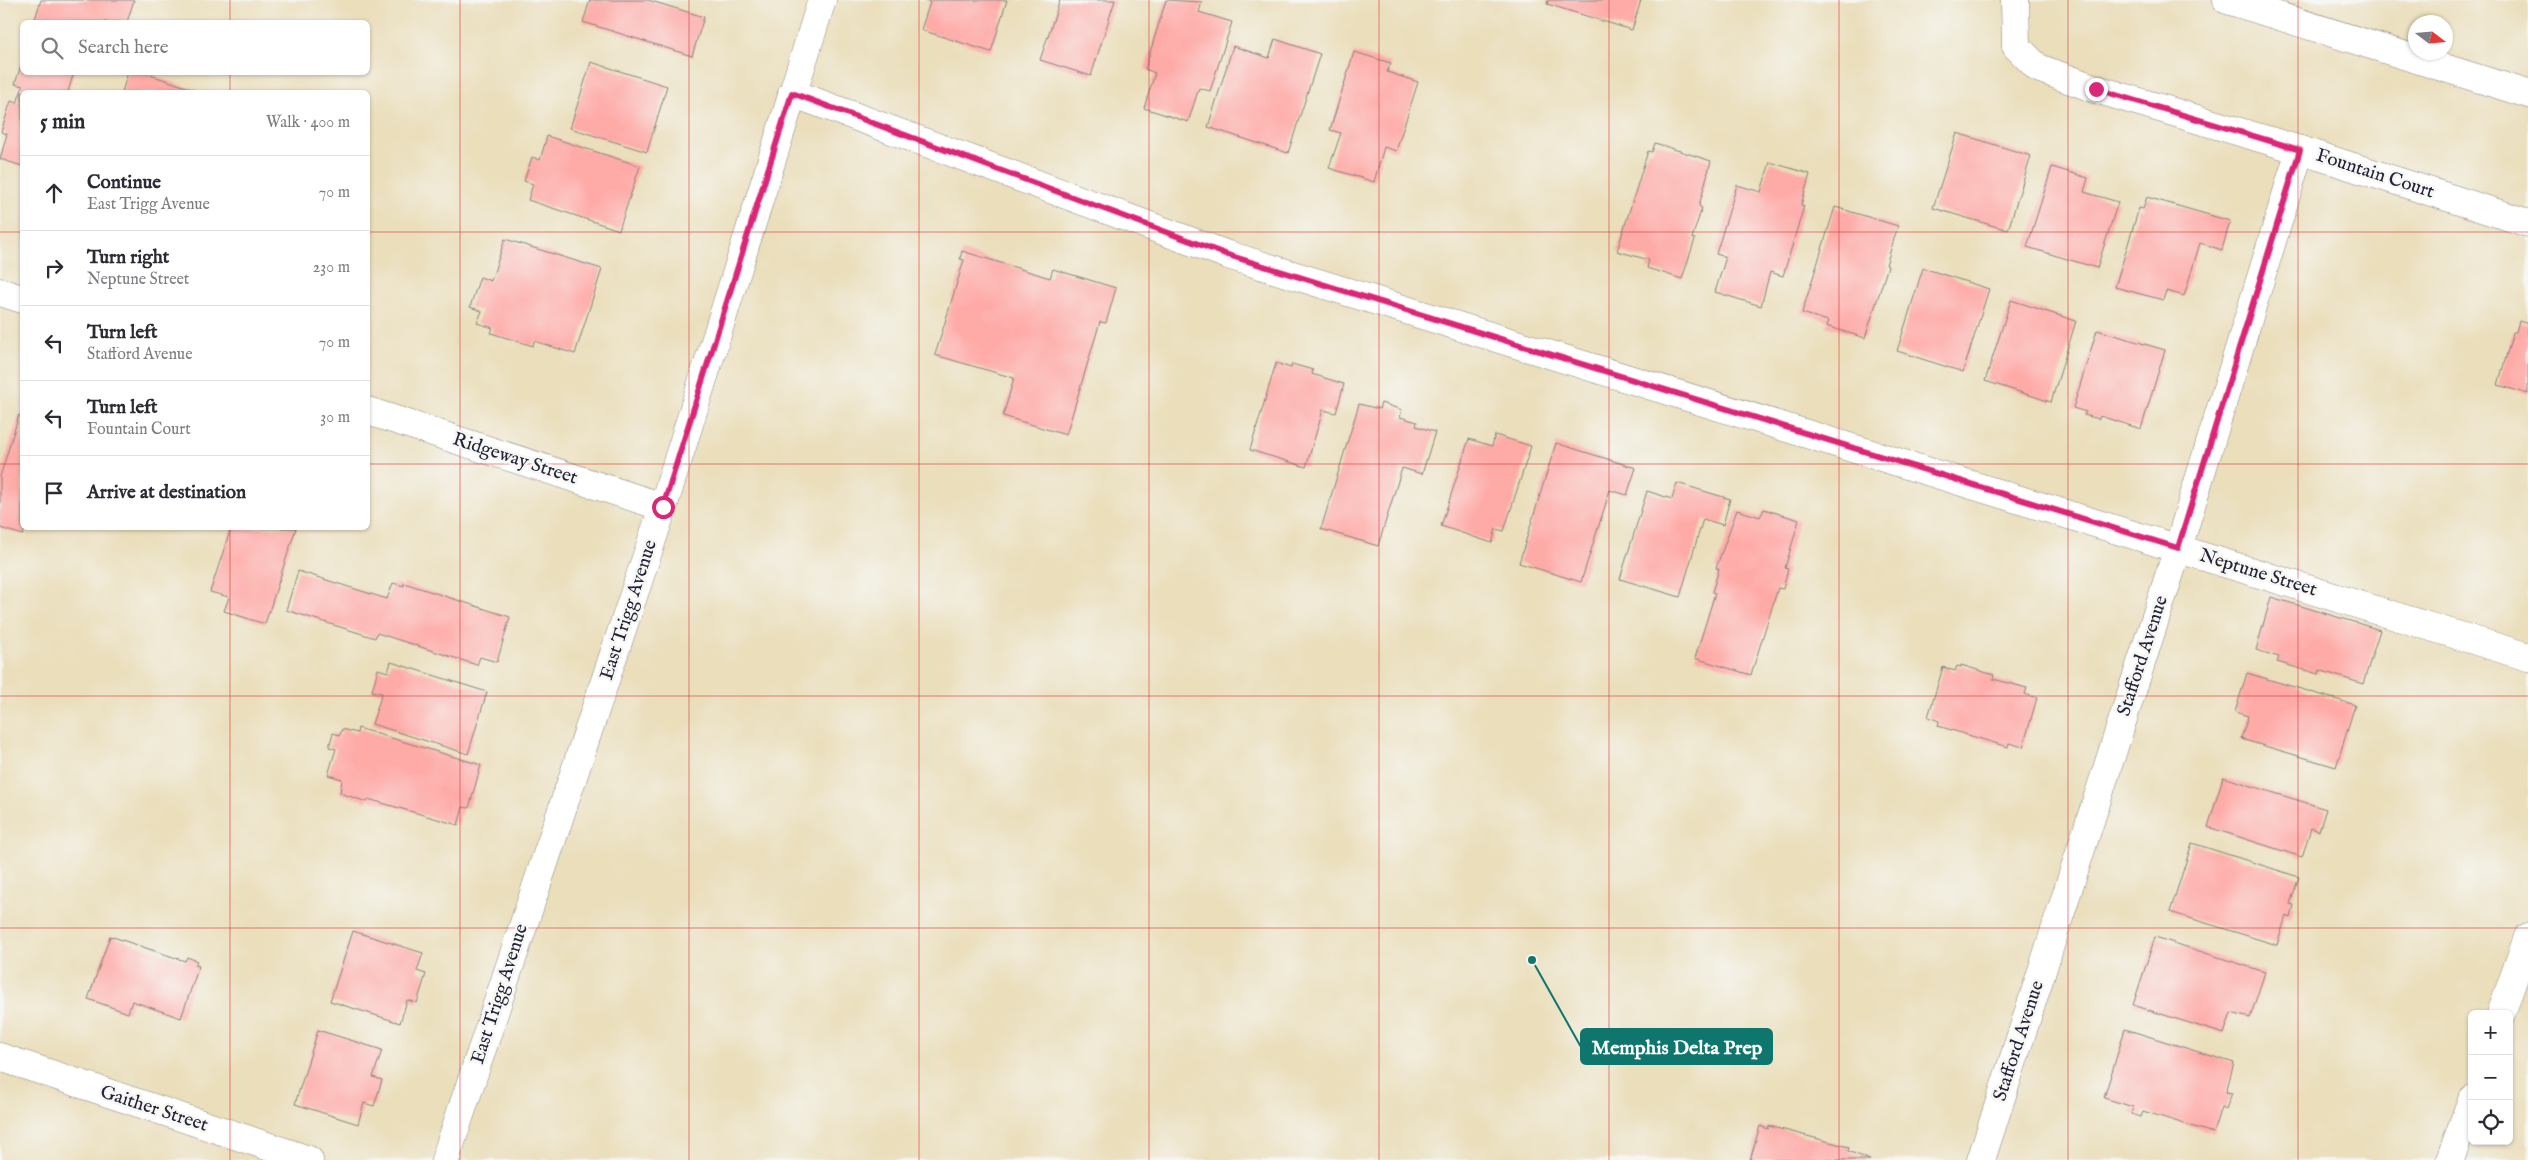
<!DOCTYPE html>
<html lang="en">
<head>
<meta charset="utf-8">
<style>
	:root { --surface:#fff; --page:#f2f2f3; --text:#2b2b33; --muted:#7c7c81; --line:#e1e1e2 }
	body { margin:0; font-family:"IM FELL English",serif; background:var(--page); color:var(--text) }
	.controls { position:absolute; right:15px; bottom:15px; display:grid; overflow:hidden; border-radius:8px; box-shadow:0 1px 4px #0004 }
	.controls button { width:45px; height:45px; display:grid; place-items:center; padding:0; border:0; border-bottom:1px solid var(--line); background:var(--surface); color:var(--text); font:25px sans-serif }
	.compass { position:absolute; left:2408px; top:15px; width:45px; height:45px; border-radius:50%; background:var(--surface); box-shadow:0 1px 4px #0004; rotate:106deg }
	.stop { position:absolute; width:15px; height:15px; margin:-11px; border:4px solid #db2777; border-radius:50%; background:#fff }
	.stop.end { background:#db2777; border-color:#fff; box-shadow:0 1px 5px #0008 }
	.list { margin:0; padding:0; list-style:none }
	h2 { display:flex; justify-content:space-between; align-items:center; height:65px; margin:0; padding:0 20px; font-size:21px }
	h2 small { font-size:16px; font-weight:400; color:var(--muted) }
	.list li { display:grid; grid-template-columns:32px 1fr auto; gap:15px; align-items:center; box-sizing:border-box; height:75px; padding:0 20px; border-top:1px solid var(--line) }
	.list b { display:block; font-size:19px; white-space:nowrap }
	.list p { margin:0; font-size:16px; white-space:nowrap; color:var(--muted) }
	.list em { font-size:16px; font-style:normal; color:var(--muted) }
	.icon { flex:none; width:28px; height:28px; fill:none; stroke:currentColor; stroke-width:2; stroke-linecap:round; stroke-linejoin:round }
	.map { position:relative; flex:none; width:2528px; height:1160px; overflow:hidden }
	.search { position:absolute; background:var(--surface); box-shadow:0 1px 4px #0004; left:20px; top:20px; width:350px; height:55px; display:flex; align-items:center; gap:12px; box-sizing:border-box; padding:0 18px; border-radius:8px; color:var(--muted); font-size:19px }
	.panel { position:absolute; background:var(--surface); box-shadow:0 1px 4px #0004; left:20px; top:90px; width:350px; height:440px; border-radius:8px }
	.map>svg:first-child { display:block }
</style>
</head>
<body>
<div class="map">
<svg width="2528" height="1160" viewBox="0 0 2528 1160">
	<rect width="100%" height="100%" fill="#f6f6f2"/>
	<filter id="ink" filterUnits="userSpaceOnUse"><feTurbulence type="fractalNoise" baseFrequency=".02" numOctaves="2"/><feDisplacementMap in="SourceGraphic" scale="10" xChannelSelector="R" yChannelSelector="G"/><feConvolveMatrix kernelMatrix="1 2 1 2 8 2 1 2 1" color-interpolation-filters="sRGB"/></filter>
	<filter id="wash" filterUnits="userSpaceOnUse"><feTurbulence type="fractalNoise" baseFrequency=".0096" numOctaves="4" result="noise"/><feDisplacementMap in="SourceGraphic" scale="20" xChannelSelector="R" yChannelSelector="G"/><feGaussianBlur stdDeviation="1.12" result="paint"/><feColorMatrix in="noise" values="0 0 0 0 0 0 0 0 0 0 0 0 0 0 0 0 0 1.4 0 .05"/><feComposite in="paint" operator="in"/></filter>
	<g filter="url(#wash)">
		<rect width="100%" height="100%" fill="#eadebb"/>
		<g id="blocks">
			<!-- building -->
			<g fill="#feaaa7">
				<polygon points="41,0 134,0 127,22 34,22"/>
				<polygon points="590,0 648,0 704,17 692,56 583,22"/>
				<polygon points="926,0 1007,0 991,52 921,30 930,2"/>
				<polygon points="1060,0 1115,0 1091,76 1040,60"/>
				<polygon points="1166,0 1202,2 1199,12 1232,22 1210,91 1199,88 1188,122 1144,108 1155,73 1145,69"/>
				<polygon points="1548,0 1641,0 1632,30 1547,4"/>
				<polygon points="1275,39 1320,54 1288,153 1208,127 1233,46 1269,58"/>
				<polygon points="1354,52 1391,63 1387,72 1418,82 1396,151 1384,147 1374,182 1329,168 1341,133 1330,130"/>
				<polygon points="22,62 22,72 74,72 68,92 22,92 22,166 0,159 7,134 1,132 11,101 17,103 23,86 15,84"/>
				<polygon points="591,62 667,86 647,152 570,128"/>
				<polygon points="128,72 142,72 195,90 194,92 122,92"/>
				<polygon points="1957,133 2031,156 2008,230 1933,208"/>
				<polygon points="547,136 640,166 619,230 528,200 533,184 524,181 532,157 540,160"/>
				<polygon points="1655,143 1711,161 1699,206 1702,208 1692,238 1695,239 1682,279 1647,268 1649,260 1617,251 1648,151 1652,152"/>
				<polygon points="1770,162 1810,174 1801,205 1804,206 1783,276 1770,272 1761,306 1715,292 1726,257 1716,254 1737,185 1761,192"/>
				<polygon points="2052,167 2088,178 2084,192 2118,202 2097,268 2027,247"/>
				<polygon points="2147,197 2230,221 2222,250 2200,243 2184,296 2166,291 2163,300 2115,287 2139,208 2143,209"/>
				<polygon points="1835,207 1898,226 1886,265 1888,266 1865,338 1826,326 1828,321 1802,313"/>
				<polygon points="505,239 602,269 575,354 534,341 533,346 491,333 493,328 477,323 482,311 470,307 480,277 491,281"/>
				<polygon points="962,251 1050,278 1053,269 1116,288 1106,323 1100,322 1066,435 1003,416 1014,378 935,355 964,260 960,259"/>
				<polygon points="1923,268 1989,289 1963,372 1897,351"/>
				<polygon points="2011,300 2076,321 2051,402 1985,381"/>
				<polygon points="2519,321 2528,324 2528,394 2498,385 2513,332 2516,332"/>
				<polygon points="2097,330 2165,350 2141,429 2100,416 2099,419 2084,415 2086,412 2073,408"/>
				<polygon points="1276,363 1291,368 1292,364 1313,370 1312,374 1344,384 1336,413 1323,410 1306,467 1250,450"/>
				<polygon points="1381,403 1402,410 1400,417 1417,422 1416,426 1435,432 1422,474 1402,468 1378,546 1321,529 1359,404 1379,409"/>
				<polygon points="19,415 22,416 22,528 25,528 23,535 0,528 0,477"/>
				<polygon points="1495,435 1531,446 1504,531 1496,529 1492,543 1441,526 1469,439 1492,446"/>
				<polygon points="1556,443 1636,468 1627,495 1610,490 1581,582 1519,563"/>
				<polygon points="1677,483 1730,499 1723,525 1703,519 1680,597 1620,579 1647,491 1672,499"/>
				<polygon points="1764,509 1799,520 1785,568 1788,569 1783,589 1778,588 1751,675 1695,658 1715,593 1712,592 1719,569 1716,568 1737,510 1760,517"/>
				<polygon points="231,528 296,528 265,624 224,611 229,597 210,592"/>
				<polygon points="298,571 387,599 393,583 404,586 404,583 510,617 497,662 480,657 477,665 377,633 375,638 286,610"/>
				<polygon points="2271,597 2380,630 2363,684 2319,670 2318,674 2277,662 2279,657 2256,650"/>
				<polygon points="391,662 487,692 468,754 372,724 382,693 372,691 378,669 388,672"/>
				<polygon points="1961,665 1994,675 1993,679 2027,688 2025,694 2037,698 2023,747 2009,743 2008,747 1938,726 1939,721 1928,717 1943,667 1955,671 1957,666 1961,667"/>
				<polygon points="2247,673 2355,705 2336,767 2241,739 2248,716 2235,712"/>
				<polygon points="358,728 481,765 469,808 463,807 458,825 368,799 367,802 340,793 342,779 328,775 336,749 329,747 333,733 340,735 342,729 357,733"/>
				<polygon points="2223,777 2326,809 2319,831 2311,828 2302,857 2208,827"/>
				<polygon points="2192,843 2299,877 2290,904 2294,905 2291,918 2286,916 2277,945 2170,912"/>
				<polygon points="353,931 423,953 417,971 426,974 417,1003 407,1000 400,1023 330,1001"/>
				<polygon points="110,936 185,961 187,957 197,961 195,965 199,966 181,1018 132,1001 128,1013 88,999"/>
				<polygon points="2155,937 2265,972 2250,1018 2231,1013 2224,1034 2133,1005"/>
				<polygon points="2125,1029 2234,1063 2226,1092 2232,1093 2226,1109 2221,1107 2213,1133 2143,1111 2141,1117 2131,1114 2133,1107 2104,1098"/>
				<polygon points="318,1030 382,1050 373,1077 382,1080 374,1106 364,1103 358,1124 295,1104"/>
				<polygon points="1760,1126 1768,1129 1769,1126 1849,1147 1848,1151 1870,1160 1750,1160"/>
			</g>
		</g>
	</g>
	<g filter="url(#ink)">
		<use href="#blocks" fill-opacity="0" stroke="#86807b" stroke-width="1"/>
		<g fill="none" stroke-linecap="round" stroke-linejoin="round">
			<!-- minor casing -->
			<g stroke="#86807b" stroke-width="29">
				<g id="minor">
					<polyline points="2015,0 2016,46 2038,68 2096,89 2300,150 2528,223"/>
					<polyline points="2227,0 2528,94"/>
					<polyline points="792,93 1228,255 2528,657"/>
					<polyline points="0,292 22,299"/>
					<polyline points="368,411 663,507"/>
					<polyline points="2501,1014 2528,937"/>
					<polyline points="0,1057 309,1160"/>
					<polyline points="445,1160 663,507 822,0"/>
					<polyline points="1981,1160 2178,548 2300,150"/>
					<polyline points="2450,1160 2472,1099"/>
				</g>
			</g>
			<!-- minor -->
			<use href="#minor" stroke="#fff" stroke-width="28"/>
		</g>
	</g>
	<g fill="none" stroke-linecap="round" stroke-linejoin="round" filter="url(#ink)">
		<!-- route -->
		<polyline stroke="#db2777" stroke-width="6" points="663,507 792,93 1228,255 2178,548 2300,150 2096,89"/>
	</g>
	<!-- grid -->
	<path fill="none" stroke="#d62828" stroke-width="1" stroke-opacity="0.55" d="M230 0V22M460 0V1160M689 0V1160M919 0V1160M1149 0V1160M1379 0V1160M1609 0V1160M1839 0V1160M2068 0V1160M2298 0V1160M230 72V92M0 232H22M368 232H2528M0 464H22M368 464H2528M230 528V1160M0 696H2528M0 928H2528"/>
	<g text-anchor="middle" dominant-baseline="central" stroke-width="5" stroke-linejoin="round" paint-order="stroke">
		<!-- street labels -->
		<g font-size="19" fill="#22223b" stroke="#f6f6f2">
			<text transform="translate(2375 174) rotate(18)">Fountain Court</text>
			<text transform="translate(515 459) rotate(18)">Ridgeway Street</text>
			<text transform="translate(2258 573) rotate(17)">Neptune Street</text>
			<text transform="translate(629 610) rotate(-72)">East Trigg Avenue</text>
			<text transform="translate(2143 656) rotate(-72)">Stafford Avenue</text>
			<text transform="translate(500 994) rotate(-72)">East Trigg Avenue</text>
			<text transform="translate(2019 1041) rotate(-72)">Stafford Avenue</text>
			<text transform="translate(154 1109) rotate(18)">Gaither Street</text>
		</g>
	</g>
	<!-- callouts -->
	<path fill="none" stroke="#0f766e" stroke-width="2" d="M1532 960L1581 1047"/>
	<circle fill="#0f766e" stroke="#f6f6f2" stroke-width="2" cx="1532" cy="960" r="5"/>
	<rect fill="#0f766e" stroke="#0f766e" stroke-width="2" x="1581" y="1029" width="191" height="35" rx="5"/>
	<g font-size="20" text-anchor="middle" font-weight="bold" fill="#fff">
		<text x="1677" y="1054">Memphis Delta Prep</text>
	</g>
</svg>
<div class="controls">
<button>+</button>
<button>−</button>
<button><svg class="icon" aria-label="locate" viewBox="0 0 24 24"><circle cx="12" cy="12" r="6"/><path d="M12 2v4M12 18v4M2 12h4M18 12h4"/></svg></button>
</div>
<svg class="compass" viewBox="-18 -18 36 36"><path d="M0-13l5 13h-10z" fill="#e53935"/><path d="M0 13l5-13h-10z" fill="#7c7c81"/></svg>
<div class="stop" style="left:663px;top:507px"></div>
<div class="stop end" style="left:2096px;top:89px"></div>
<div class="search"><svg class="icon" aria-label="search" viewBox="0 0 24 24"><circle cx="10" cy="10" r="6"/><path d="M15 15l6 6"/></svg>Search here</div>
<section class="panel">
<h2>5 min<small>Walk · 400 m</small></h2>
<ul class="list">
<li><svg class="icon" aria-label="ahead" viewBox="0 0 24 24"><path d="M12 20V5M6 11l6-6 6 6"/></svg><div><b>Continue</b><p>East Trigg Avenue</p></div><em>70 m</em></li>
<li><svg class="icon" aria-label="right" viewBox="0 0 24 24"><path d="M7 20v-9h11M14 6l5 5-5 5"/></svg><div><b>Turn right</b><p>Neptune Street</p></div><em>230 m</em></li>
<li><svg class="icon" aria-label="left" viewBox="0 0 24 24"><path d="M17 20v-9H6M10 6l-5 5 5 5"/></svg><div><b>Turn left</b><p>Stafford Avenue</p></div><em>70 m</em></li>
<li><svg class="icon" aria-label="left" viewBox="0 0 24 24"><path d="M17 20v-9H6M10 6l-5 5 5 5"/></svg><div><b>Turn left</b><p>Fountain Court</p></div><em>30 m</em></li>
<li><svg class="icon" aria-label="arrive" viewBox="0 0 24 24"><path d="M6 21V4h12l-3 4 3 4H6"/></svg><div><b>Arrive at destination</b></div></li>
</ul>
</section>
</div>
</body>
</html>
